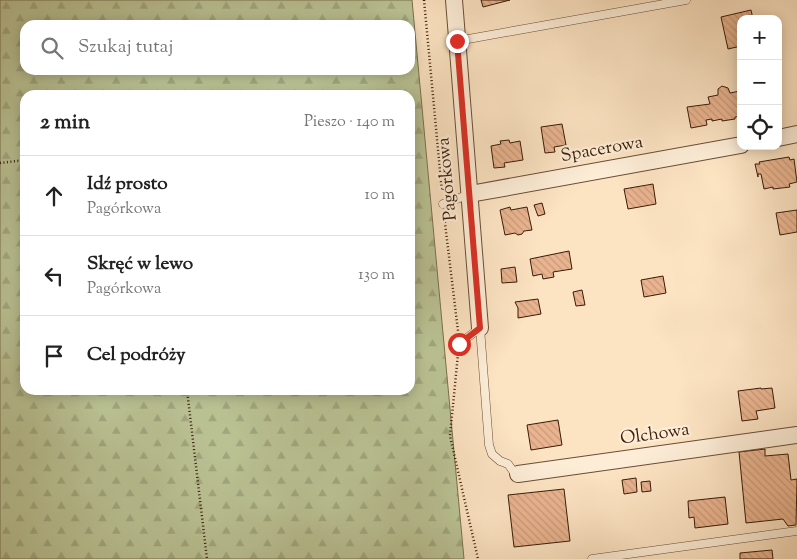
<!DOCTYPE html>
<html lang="pl">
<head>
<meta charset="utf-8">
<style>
	:root { --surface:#fff; --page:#f6f6f6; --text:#222; --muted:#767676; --line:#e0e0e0 }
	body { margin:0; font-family:"Sorts Mill Goudy",serif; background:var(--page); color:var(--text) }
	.controls { position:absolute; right:15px; top:15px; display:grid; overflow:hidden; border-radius:10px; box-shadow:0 2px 12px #0003 }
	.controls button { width:45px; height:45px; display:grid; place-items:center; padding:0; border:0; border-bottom:1px solid var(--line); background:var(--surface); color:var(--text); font:25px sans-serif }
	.stop { position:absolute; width:15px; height:15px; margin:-11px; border:4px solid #d93025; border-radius:50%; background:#fff }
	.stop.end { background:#d93025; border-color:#fff; box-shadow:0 1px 5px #0008 }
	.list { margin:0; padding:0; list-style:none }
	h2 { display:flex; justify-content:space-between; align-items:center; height:65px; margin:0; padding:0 20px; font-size:21px }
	h2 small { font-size:16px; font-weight:400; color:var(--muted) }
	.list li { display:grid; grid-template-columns:32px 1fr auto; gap:15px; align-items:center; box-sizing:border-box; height:80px; padding:0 20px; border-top:1px solid var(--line) }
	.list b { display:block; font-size:19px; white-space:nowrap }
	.list p { margin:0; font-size:16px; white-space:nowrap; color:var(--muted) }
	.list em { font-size:16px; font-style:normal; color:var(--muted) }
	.icon { flex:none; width:28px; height:28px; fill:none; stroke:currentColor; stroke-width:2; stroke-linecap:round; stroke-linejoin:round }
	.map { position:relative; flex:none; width:797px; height:559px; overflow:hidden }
	.search { position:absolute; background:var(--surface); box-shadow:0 2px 12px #0003; left:20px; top:20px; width:395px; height:55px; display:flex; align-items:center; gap:12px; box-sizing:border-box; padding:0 18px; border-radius:15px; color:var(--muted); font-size:19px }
	.panel { position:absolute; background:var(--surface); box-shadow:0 2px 12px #0003; left:20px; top:90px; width:395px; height:305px; border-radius:15px }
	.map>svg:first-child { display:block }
</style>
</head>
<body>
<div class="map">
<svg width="797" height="559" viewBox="0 0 797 559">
	<defs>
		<pattern id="forest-firs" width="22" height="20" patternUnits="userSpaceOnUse" patternTransform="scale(1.25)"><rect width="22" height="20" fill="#bbc496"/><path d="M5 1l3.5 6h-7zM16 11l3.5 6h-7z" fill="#a2a880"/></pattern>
		<pattern id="building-back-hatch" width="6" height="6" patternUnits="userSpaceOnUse" patternTransform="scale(1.25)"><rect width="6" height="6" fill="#e9b48f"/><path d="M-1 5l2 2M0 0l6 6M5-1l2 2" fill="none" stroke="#c99a7a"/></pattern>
	</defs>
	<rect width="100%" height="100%" fill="#fce3c2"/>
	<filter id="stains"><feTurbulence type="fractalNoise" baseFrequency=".004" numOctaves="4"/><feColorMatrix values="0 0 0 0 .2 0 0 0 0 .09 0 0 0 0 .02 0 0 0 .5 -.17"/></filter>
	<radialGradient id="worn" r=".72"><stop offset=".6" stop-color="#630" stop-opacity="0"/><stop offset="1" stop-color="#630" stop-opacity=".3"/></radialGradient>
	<!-- forest -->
	<path fill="url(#forest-firs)" stroke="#7a704f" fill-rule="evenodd" d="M0 0H412L464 559H0ZM25 25H410V70H25ZM25 95H410V390H25Z"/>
	<!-- building -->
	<g fill="url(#building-back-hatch)" stroke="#3a1b08">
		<polygon points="481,0 510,0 483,7"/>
		<polygon points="751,10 753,19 741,19 741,46 728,49 721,17"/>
		<polygon points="722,86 728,88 730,93 740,91 741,116 735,117 735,119 722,121 722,119 712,121 712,119 706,120 707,125 691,128 687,107 710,104 708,97 718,95 718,89"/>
		<polygon points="562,124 566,145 554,147 555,152 545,153 541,127"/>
		<polygon points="509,140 510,143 520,141 523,160 504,163 505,167 494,168 491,146 501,144 500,141"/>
		<polygon points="789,157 790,160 794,159 797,182 789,184 790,187 773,189 773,187 764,189 761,174 758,174 758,177 755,164 760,164 759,162"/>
		<polygon points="653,184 656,204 628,209 624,189"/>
		<polygon points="542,203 545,214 538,216 534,205"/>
		<polygon points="510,207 511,210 527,207 532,230 524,231 522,234 518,235 515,233 505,235 500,210"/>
		<polygon points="797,210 797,232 780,235 776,213"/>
		<polygon points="569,251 572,269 553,272 554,277 543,279 542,274 533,276 530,259"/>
		<polygon points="515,267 517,282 502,283 501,269"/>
		<polygon points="663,276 666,293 644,297 641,280"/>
		<polygon points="582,290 585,305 576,306 573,292"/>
		<polygon points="538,299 541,314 518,318 518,308 515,302"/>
		<polygon points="761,388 761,389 772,388 775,408 756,411 758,419 742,421 738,391"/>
		<polygon points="558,420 562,445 531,450 527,425"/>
		<polygon points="765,449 765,456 788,454 791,480 797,479 796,525 788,526 783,519 746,523 739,452"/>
		<polygon points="636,478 637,492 624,494 622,480"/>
		<polygon points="650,481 651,491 642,492 641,482"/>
		<polygon points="564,489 570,541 514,547 508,495"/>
		<polygon points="725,497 728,524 695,528 694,517 689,518 688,501"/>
		<polygon points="772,550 773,559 740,559 740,553"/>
	</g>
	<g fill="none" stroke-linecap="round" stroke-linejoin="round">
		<!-- lane casing -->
		<g stroke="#6a4d36" stroke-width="9">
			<g id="lane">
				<polyline points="457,41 686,0"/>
				<polyline points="443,204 470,194"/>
				<polyline points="480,328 489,445 492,454 500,461 508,464 513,471 518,474"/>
				<polyline points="459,344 480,328"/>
				<polyline points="592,559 797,531"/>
			</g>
		</g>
		<!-- street casing -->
		<g stroke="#6a4d36" stroke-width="18">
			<g id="street">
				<polyline points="454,0 480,328"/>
				<polyline points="778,138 797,134"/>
				<polyline points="470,194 741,145"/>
				<polyline points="518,474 797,435"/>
			</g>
		</g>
		<!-- path -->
		<g stroke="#3a1b08" stroke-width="2.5" stroke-dasharray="1 2.5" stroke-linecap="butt">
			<polyline points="424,0 442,192"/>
			<polyline points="0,163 25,160"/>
			<polyline points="444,215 458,331"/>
			<polyline points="458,354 450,436 478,559"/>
			<polyline points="187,390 207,559"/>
		</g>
		<!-- lane -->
		<use href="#lane" stroke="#fdedd7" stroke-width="8"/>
		<!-- street -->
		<use href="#street" stroke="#fdedd7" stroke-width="16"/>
	</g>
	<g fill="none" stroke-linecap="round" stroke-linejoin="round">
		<!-- route -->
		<polyline stroke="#d93025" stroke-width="6" points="457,41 480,328 459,344"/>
	</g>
	<g text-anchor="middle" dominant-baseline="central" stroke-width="4.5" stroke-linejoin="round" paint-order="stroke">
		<!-- street labels -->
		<g font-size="18" fill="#3a1b08" stroke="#fdedd7">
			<text transform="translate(602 150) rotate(-10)">Spacerowa</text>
			<text transform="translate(448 179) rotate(-95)">Pagórkowa</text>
			<text transform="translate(655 435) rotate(-8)">Olchowa</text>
		</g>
	</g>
	<rect width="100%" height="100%" filter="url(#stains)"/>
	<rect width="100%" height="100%" fill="url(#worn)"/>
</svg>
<div class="controls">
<button>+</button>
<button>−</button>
<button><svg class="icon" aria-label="locate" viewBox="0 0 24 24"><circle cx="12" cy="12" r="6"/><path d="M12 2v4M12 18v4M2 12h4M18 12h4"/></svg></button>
</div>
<div class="stop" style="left:459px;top:344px"></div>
<div class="stop end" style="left:457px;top:41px"></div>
<div class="search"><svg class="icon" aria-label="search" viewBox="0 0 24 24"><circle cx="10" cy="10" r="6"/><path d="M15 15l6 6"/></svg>Szukaj tutaj</div>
<section class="panel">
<h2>2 min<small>Pieszo · 140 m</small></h2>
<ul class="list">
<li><svg class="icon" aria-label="ahead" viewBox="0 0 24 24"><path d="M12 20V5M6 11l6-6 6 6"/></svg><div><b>Idź prosto</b><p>Pagórkowa</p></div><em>10 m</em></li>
<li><svg class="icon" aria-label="left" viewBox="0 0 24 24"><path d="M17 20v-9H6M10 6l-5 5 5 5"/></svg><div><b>Skręć w lewo</b><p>Pagórkowa</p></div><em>130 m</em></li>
<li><svg class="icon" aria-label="arrive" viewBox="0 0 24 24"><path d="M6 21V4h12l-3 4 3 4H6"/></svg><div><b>Cel podróży</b></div></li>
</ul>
</section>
</div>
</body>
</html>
